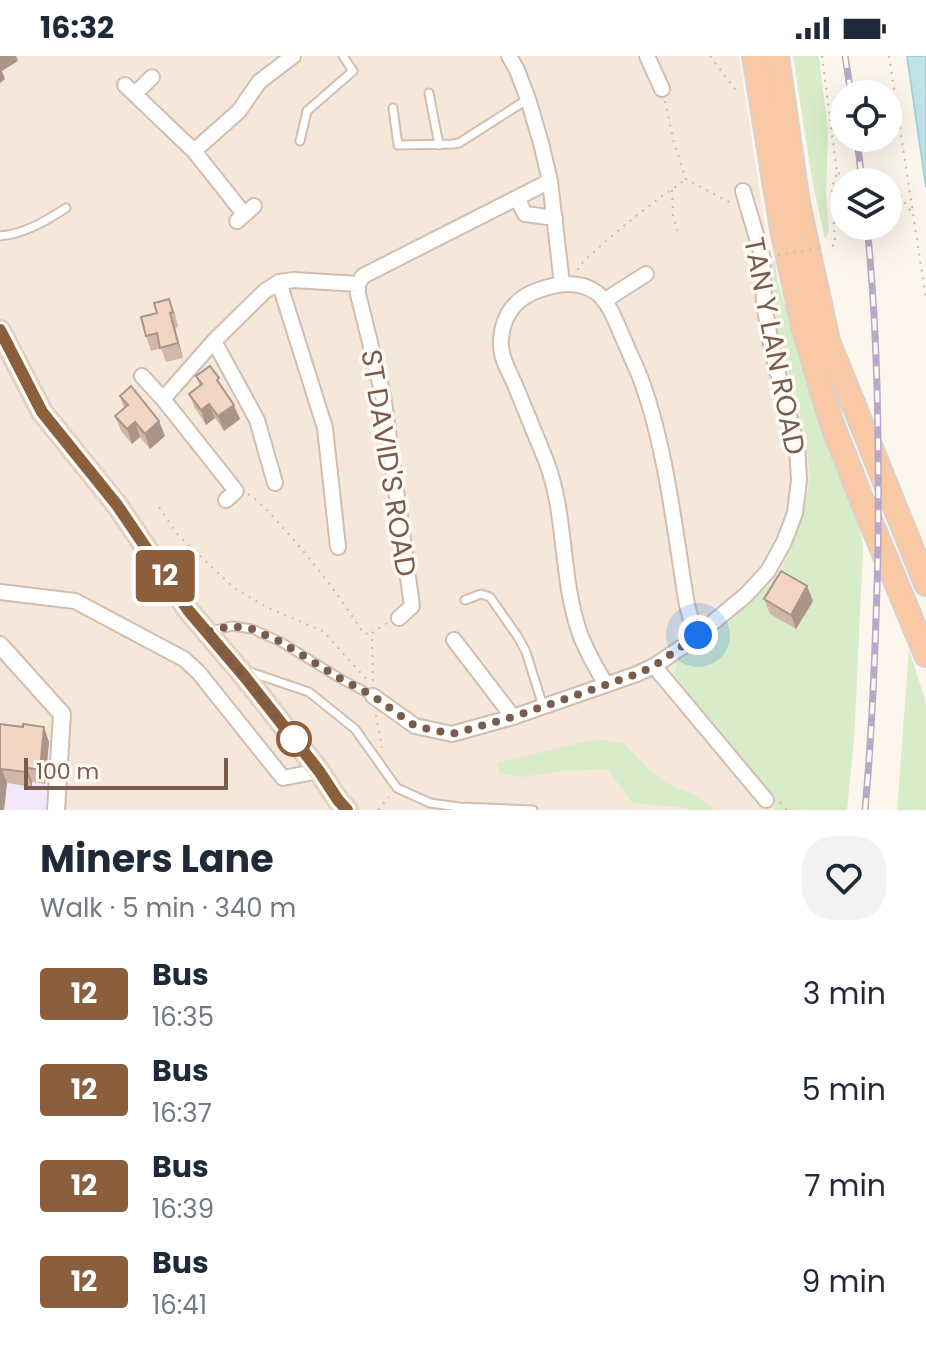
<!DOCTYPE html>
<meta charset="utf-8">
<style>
body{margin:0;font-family:Poppins,sans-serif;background:#f2f2f3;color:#1f2937;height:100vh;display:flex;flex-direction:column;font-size:30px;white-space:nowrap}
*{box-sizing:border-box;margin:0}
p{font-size:26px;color:#747a83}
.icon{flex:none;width:44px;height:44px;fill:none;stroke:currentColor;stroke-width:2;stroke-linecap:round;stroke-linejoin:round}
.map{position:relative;height:754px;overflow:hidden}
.side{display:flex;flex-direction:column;background:#fff;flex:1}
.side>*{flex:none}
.badge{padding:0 16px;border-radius:6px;font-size:28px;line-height:52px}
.fabs{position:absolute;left:830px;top:24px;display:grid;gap:16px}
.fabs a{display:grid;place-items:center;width:72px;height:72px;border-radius:50%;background:#fff;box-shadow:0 8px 32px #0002;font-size:40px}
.scale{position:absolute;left:24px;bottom:20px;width:204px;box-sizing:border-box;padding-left:8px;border:4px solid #7a5c4d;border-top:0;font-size:22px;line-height:28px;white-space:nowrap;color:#7a5c4d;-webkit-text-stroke:6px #fffaf3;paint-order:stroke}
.you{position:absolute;width:40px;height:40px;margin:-20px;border:6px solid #fff;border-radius:50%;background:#1a73e8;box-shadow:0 0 0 12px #1a73e833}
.map>.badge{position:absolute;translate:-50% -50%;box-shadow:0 0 0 4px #fff}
.round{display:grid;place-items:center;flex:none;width:84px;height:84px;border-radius:32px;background:#f2f2f3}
.summary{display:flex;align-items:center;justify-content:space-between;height:136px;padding:0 40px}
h1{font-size:38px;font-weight:700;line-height:60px}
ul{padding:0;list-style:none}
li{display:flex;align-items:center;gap:24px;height:96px;padding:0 40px}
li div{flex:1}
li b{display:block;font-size:30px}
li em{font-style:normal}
li .badge{min-width:88px;font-weight:700;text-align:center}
.status{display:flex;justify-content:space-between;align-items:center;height:56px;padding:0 40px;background:#fff;direction:ltr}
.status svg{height:22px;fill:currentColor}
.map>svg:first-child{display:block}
</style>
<div class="status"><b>16:32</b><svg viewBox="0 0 49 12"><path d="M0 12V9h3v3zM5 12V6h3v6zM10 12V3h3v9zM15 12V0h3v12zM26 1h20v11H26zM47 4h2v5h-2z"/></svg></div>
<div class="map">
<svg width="926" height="754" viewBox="0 0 926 754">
<rect width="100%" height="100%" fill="#fdf6ec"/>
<path fill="#f5e8da" d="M 0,0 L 739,0 L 771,209 L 774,252 L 784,308 L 804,374 L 810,418 L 804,456 L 779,520 L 677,603 L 770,736 L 775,754 L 51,754 L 0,669 Z"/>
<path fill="#f3e8fa" d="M 0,669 L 52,682 L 55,694 L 51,754 L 0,754 Z"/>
<path fill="#d8ecc9" d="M 793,0 L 819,0 L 828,75 L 826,139 L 829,176 L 825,183 L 812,123 Z
M 775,204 L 778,226 L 815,351 L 860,466 L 863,495 L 854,686 L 847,754 L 775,754 L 770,736 L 674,619 L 677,603 L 779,520 L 804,456 L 810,418 L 804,374 L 784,308 L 774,252 L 771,209 Z
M 909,593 L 926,647 L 926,754 L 897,754 Z
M 596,683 L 623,687 L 647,712 L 666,727 L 693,738 L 715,754 L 689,754 L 689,752 L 632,747 L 608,713 L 563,715 L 521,721 L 499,717 L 497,707 Z"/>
<path fill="#bfe3e8" stroke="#a5d3da" stroke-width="2" d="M 907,0 L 926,0 L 926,131 Z"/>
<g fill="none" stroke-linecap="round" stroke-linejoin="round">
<g stroke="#d1beb0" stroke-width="11">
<path id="service" d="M 429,37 L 439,89
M 393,52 L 398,89 L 453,88 L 459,87 L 528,43
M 300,85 L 307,55 L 353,15 L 343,0
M 0,180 C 24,178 46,165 66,152
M 465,544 L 481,538 L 490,541 L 518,581 L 526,596 L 543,650
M 211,575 L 232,570 L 252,573 L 281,586 L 341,623 L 373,640
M 247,615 L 309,636 L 355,673 L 397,732 L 430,747 L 459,751 L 533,754"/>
</g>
<g stroke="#d1beb0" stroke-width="18">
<path id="minor" d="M 509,0 L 517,14 L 528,43 L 541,87 L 550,125 L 562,228
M 647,0 L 662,33
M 125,29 L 194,95 L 244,158
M 135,38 L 152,21
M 194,95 L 239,55 L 259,26 L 293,0
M 517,142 L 525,158 L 555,162
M 237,165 L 254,150
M 279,226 L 325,372 L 338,491
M 604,245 L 646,218
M 214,285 L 257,364 L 275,427
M 142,320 L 163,343 L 236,435 L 226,444
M 163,343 L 214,285 L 265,235 L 279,226 L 294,224 L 358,228
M 0,536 L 75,545 L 184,603 L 199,617 L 283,722 L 319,715
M 399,562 L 412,550 L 383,339 L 358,238 L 358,228 L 363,220 L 550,125
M 454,584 L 513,661
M 654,610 L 766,744
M 606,629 C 596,611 585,594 579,575 C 560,519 567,457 545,402 C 535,378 525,353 515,329 C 510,317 501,303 501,289 C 500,284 502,276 503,271 C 508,252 521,240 539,234 C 559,227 579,224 597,237 C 610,247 617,269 624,284 C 630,299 638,314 643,329 C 667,397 675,478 687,549 L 692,567 L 698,579
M 373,640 L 415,670 L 452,678 L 513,661 L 637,618 L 654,610 L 688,587 L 746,539 L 768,515 L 784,486 L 795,457 L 799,424 L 797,390 L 772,295 L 764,247 L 762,199 L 743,135"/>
</g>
<g stroke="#d1beb0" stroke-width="20">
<path id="tertiary" d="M 0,589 L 62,658 L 56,754"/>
</g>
<g stroke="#dad1cd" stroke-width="24">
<path id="primary" d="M 0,275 L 42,356 L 117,449 L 188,554 L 245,621 L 319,715 L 338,744 L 347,754"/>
</g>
<g stroke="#dad1cd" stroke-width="26">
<path id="trunk" d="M 754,0 L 782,174 L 803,270 L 831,365 L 863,447 L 926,599
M 777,0 L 798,147 L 828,285 L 926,528"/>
</g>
<path stroke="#d9b8a5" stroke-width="2" stroke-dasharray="2 6" stroke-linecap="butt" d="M 710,0 L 737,36
M 822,0 L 837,117 L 832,131 L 835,189 L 826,191
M 889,0 L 926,243
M 665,45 L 674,87 L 686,123 L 733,148
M 838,117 L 845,120
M 878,118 L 890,124 L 913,159
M 672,134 L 673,160 L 679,180
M 578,214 L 578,211 C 612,178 647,150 685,124
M 248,438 C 262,447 273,461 284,473 C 314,506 340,541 364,578 L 371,577
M 159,451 L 178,479 L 234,532 L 268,552 L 323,575 L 367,624
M 373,625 L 372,577 L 387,567
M 376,659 L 382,692
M 780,746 L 787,754
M 378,754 L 389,741"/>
<use href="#service" stroke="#fff" stroke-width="7"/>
<use href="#minor" stroke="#fff" stroke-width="14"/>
<use href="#tertiary" stroke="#fff" stroke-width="16"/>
<use href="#primary" stroke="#fbd9a5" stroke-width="20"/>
<use href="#trunk" stroke="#f9c8a4" stroke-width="22"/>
<g stroke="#b9a8c9" stroke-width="7">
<path id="rail" d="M 845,0 L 851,38
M 857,82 L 862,126
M 865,754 C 873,667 876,579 878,492 C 879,384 878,277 867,170"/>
</g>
<use href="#rail" stroke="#fffaf3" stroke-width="4" stroke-dasharray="12" stroke-linecap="butt"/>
<path stroke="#d9b8a5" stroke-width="2" stroke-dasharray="2 6" stroke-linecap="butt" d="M 770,201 L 825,191"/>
</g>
<path fill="#d1b7a8" d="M 154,247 L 175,257 L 178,271 L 175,272 L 183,302 L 166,306 L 161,292 L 151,295 L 146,280 L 157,257 Z
M 196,320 L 223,332 L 240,363 L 224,375 L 215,362 L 206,369 L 195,352 L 189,338 L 200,330 Z
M 120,340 L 165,380 L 150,393 L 140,381 L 132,388 L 121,375 L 115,360 L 124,352 Z
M 764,543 L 813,545 L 796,573 L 770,558 Z
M 0,668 L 23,671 L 44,671 L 49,686 L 45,728 L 32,726 L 32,731 L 7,727 L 4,754 L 0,754 Z"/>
<path fill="#aa9588" d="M 0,0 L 16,0 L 18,5 L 2,15 L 5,23 L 0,27 Z
M 170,257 L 175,272 L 183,302 L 178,287 Z
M 209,348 L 215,362 L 206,369 L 201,354 Z
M 234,349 L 240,363 L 224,375 L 218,360 Z
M 159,365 L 165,380 L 150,393 L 145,378 Z
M 135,366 L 140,381 L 132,388 L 127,373 Z
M 807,530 L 813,545 L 796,573 L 791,559 Z
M 44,671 L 49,686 L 45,728 L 40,714 Z
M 27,712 L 32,726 L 32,731 L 26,716 Z
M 2,713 L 7,727 L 4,754 L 0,754 L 0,727 Z"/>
<path fill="#f3d5c3" stroke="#aa9588" stroke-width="2" d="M 169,243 L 173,256 L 170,257 L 178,287 L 160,292 L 157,277 L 146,280 L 141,261 L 157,257 L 154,247 Z
M 210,310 L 219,322 L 217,324 L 234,349 L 218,360 L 209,348 L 201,354 L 189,338 L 202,328 L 196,320 Z
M 131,330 L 159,365 L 145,378 L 135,366 L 127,373 L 115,360 L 128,349 L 120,340 Z
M 781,515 L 807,530 L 791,559 L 764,543 Z
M 0,668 L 23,671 L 23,668 L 44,671 L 40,714 L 27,712 L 26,716 L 2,713 L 0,727 Z"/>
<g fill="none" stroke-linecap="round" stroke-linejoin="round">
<g stroke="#fff" stroke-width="18">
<path id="line" d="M 0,274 L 42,356 L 117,449 L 188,554 L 245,621 L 319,715 L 338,744 L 347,754"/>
</g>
<use href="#line" stroke="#8b5e3c" stroke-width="12"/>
<path stroke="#7a5c4d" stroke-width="8" stroke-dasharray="0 14.4" d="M 294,683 L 245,621 L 205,576 L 232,570 L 252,573 L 281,586 L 341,623 L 373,640 L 415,670 L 452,678 L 513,661 L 637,618 L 654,610 L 698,579"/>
</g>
<circle fill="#fff" stroke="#8b5e3c" stroke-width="4" cx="294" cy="683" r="16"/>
<g text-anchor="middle" stroke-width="7" stroke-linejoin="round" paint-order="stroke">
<g font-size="28" fill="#7a5c4d" stroke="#fffaf3">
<text transform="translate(775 290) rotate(79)" y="10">TAN Y LAN ROAD</text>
<text transform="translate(389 407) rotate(81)" y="10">ST DAVID'S ROAD</text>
</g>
</g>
</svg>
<div class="fabs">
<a><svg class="icon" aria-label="locate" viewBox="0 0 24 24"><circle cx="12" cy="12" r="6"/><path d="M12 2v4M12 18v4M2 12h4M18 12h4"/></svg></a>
<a><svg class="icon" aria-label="layers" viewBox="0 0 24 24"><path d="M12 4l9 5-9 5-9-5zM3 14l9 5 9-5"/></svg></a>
</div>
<div class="scale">100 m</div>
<div class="you" style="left:698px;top:579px"></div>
<b class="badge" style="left:165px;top:520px;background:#8b5e3c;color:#fff">12</b>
</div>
<section class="side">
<div class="summary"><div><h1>Miners Lane</h1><p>Walk · 5 min · 340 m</p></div><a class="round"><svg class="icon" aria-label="heart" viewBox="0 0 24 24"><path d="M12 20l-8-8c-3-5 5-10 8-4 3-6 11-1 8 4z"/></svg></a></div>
<ul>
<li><span class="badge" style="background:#8b5e3c;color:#fff">12</span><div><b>Bus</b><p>16:35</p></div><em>3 min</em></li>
<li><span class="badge" style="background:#8b5e3c;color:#fff">12</span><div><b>Bus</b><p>16:37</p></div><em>5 min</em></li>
<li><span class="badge" style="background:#8b5e3c;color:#fff">12</span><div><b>Bus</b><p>16:39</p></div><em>7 min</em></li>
<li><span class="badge" style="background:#8b5e3c;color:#fff">12</span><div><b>Bus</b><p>16:41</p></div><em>9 min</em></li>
</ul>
</section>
